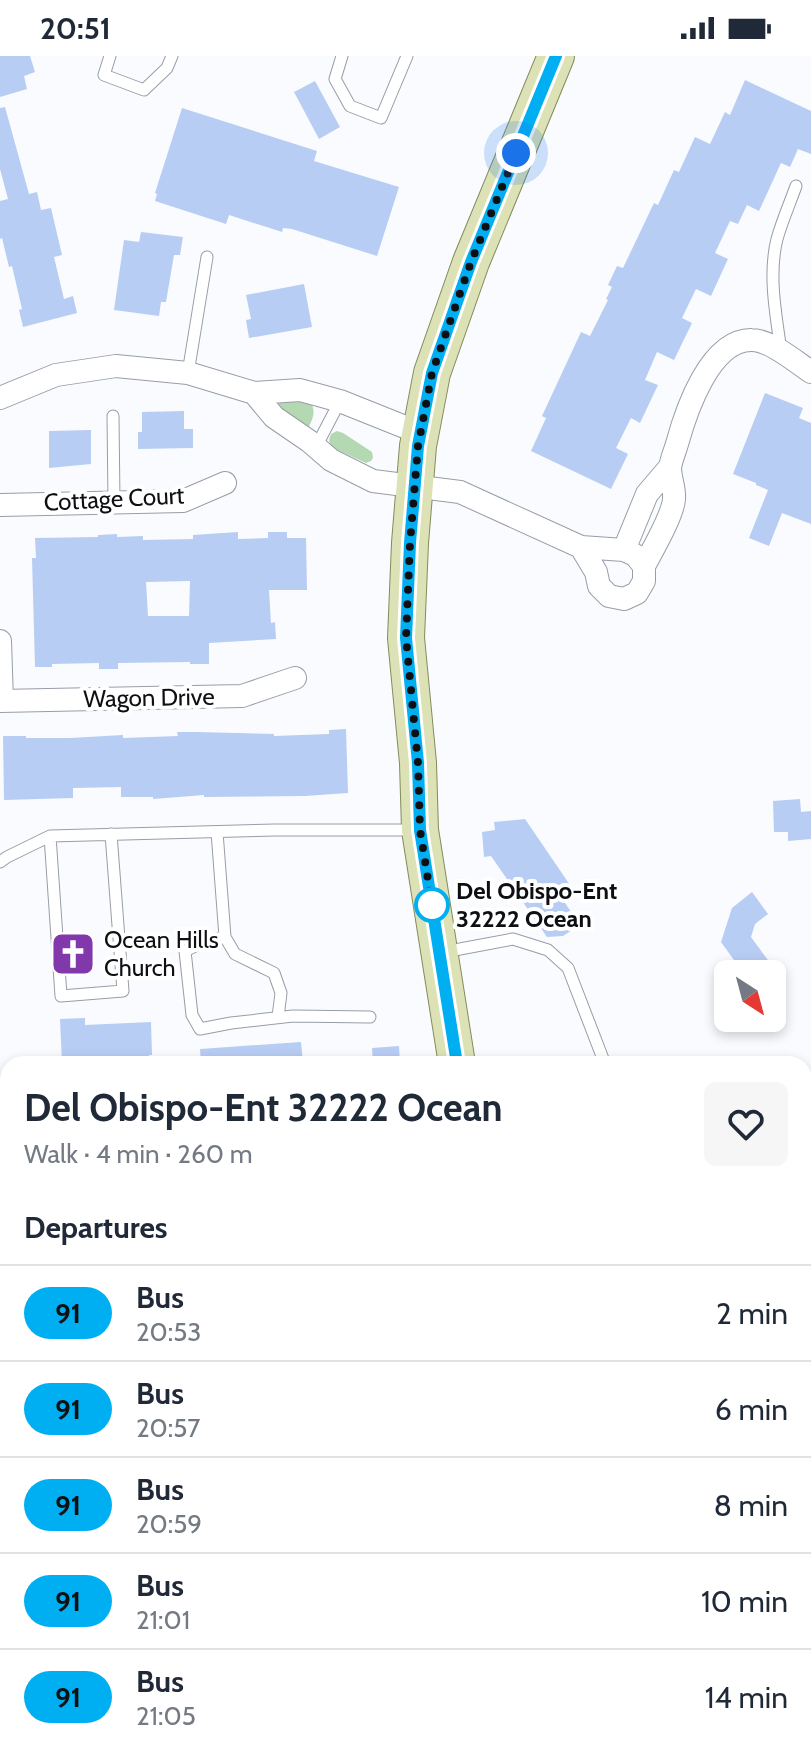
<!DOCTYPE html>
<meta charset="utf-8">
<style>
body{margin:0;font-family:Cabin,sans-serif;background:#f6f6f7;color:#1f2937;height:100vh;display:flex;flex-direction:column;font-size:30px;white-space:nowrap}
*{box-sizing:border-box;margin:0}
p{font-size:26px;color:#747a83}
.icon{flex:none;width:44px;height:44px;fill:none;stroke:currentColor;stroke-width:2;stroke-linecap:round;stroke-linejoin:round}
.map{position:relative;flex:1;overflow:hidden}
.side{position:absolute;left:0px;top:1000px;width:812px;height:704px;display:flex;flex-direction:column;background:#fff;border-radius:24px 24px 0 0;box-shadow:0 4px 12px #0003}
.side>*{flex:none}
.badge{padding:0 16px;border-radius:26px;font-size:28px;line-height:52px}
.needle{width:52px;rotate:144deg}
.tools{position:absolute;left:714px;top:904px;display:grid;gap:16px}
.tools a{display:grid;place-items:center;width:72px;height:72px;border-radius:12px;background:#fff;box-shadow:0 4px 12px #0003;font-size:40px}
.you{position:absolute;width:40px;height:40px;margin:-20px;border:6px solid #fff;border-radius:50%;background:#1a73e8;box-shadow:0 0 0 12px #1a73e833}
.map>.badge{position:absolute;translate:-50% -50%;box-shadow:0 0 0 4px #fff}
h2{padding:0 24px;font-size:30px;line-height:72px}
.round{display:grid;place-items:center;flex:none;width:84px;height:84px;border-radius:12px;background:#f6f6f7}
.summary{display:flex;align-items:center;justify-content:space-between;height:136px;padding:0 24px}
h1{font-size:38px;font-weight:700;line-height:60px}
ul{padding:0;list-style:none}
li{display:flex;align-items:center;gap:24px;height:96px;padding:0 24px;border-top:2px solid #e0e1e3}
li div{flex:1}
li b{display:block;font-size:30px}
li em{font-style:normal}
li .badge{min-width:88px;font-weight:700;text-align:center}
.status{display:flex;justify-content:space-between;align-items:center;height:56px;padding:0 40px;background:#fff;direction:ltr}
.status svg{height:22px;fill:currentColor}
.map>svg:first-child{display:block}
</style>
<div class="status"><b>20:51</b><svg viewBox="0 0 49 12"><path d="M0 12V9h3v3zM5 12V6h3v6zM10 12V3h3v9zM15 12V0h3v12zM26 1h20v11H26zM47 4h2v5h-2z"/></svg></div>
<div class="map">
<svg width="811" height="1704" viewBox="0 0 811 1704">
<rect width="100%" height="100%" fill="#f9fbff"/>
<path fill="#b4d8b1" d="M 283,342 L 311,347 C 316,356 313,363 308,372 L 277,351 Z
M 337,375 L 343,377 L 372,396 L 373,402 L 371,405 L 366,407 L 331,391 L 329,384 L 331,378 Z"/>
<path fill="#b8cdf4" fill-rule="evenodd" d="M 0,0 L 30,0 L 35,16 L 24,20 L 27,33 L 0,41 Z
M 745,24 L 811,55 L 811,98 L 798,93 L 790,111 L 781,107 L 759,155 L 747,149 L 738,168 L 730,165 L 715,197 L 728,203 L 711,240 L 696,233 L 682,262 L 692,267 L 674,304 L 657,296 L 645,324 L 658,329 L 640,367 L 631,362 L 616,392 L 628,398 L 611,433 L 531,395 L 546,362 L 542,360 L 581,276 L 590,280 L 608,244 L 606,243 L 612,231 L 608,229 L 617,210 L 623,212 L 654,147 L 658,149 L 674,114 L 679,116 L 695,81 L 710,88 L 725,56 L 730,59 Z
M 315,25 L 340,71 L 319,83 L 294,36 Z
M 5,51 L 29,138 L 37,136 L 41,154 L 51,152 L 62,199 L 54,201 L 64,243 L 73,240 L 77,257 L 23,271 L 19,254 L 22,253 L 12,210 L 9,211 L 2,182 L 0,183 L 0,145 L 8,143 L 0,113 L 0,52 Z
M 182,52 L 317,95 L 314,105 L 399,131 L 377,200 L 292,173 L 283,172 L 282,176 L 229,159 L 226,168 L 155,145 L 157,138 L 155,137 Z
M 141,176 L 183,181 L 180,199 L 174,199 L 166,246 L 161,246 L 159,260 L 114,254 L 124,184 L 139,186 Z
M 304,228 L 312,271 L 249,282 L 246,264 L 251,263 L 246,239 Z
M 765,337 L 803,352 L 799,362 L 811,367 L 811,468 L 782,457 L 769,490 L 749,482 L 768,434 L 756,429 L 756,427 L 733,418 Z
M 184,355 L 184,373 L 193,373 L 193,392 L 138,393 L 138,376 L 142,376 L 142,356 Z
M 91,374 L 91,408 L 49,412 L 49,375 Z
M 238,476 L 238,483 L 268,482 L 268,476 L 287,476 L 287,482 L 306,482 L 307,534 L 269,534 L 271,567 L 275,566 L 276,583 L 209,587 L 209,608 L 190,608 L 190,606 L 118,607 L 118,613 L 99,613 L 99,607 L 52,608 L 52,611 L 35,611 L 32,502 L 36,502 L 35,482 L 98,481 L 98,479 L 117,478 L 117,481 L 143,480 L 143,484 L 193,483 L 193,479 ZM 190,525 L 189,560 L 148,560 L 146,526 Z
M 346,673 L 348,737 L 305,740 L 204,741 L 204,739 L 153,743 L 153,741 L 121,741 L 121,731 L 73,732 L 73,742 L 4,744 L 3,680 L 26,680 L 26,682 L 70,682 L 123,679 L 123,682 L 178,680 L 177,676 L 195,676 L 274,678 L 274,680 L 329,678 L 329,674 Z
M 800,743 L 801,756 L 811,755 L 811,783 L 788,785 L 788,776 L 774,776 L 773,745 Z
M 525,763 L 570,829 L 566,832 L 569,836 L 561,841 L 580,869 L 563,880 L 547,881 L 491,800 L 484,801 L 482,776 L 495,774 L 494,766 Z
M 752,836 L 768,858 L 755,868 L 751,881 L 773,911 L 763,918 L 744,918 L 721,886 L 732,852 Z
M 85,962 L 85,969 L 151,966 L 152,999 L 149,999 L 149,1008 L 62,1008 L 60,963 Z
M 301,986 L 303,1008 L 201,1008 L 200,993 Z
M 399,990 L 400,1008 L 373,1008 L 372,992 Z"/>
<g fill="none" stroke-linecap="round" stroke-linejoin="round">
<g stroke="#989da6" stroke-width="13">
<path id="service" d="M 110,0 L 104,19 L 144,34 L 167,12 L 172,0
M 342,0 L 335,23 L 350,50 L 381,62 L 407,0
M 781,295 C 776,259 768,219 777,183 C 782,165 790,147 796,130
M 188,317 L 207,201
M 113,360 L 114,446
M 316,391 L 340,345
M 217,776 L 225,881 L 205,885 L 185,895 L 192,959 L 200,973 L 231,967 L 293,960 L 370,961
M 50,780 L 61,940 L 123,935 L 111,778
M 0,806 L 7,801 L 50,780 L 275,774 L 417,774
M 225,881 L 235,898 L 274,917 L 281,937 L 278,961
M 444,896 L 513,883 L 548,894 L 568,912 L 605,1008
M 804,1285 L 806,1286"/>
</g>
<g stroke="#989da6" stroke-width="24">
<path id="minor" d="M 254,337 L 274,361 L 309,385 L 331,404 L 373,425 L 460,436 L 581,491 L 624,494 L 635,499 L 644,510 L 644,525 L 637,537 L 624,543 L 609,540 L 599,530 L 596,516 L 581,491
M 0,342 L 56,319 L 116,310 L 188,317 L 254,337 L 300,334 L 340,345 L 420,377
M 0,449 L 183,445 L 225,427
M 624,494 L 647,438 L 670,411
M 644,510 C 652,495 673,459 674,443 C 675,432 670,422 670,412 C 671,404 675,395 677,388 C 686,355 710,283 752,284 C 770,284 796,306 811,316
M 0,585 L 2,645
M 0,645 L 242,640 L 295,622
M 804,1462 L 811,1462
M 0,1533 L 8,1533
M 361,1696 L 361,1704"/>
</g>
<g stroke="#989da6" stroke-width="30">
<path id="tertiary" d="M 804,1603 L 811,1604"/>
</g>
<g stroke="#848b5b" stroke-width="38">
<path id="primary" d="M 457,1008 L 420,774 L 418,707 L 406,582 L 410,487 L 418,390 L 432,317 L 471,206 L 556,0
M 527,1696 L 527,1704"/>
</g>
<use href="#service" stroke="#fff" stroke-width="11"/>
<use href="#minor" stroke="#fff" stroke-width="22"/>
<use href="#tertiary" stroke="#fff" stroke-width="28"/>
<use href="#primary" stroke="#dce2b5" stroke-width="36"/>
</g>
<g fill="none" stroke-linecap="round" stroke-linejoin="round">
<g stroke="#fff" stroke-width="18">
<path id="line" d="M 457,1008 L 420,774 L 418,707 L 406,582 L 410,487 L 418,390 L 432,317 L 471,206 L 556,0"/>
</g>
<use href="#line" stroke="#00aff2" stroke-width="12"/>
<path stroke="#0d0f12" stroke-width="8" stroke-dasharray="0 14.4" d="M 432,849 L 420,774 L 418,707 L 406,582 L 410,487 L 418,390 L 432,317 L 471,206 L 516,97"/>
</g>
<defs>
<g id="church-square" transform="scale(2.3)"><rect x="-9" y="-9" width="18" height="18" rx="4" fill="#8038ab" stroke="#fff"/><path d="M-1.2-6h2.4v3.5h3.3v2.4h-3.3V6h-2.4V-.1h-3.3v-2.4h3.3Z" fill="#fff"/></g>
</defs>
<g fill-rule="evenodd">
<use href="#church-square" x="73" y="898"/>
</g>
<circle fill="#fff" stroke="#00aff2" stroke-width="4" cx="432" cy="849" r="16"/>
<g text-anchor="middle" stroke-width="8" stroke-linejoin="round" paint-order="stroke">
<g font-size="24" fill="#0d0f12" stroke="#fff">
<text transform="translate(114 443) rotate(-3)" y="8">Cottage Court</text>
<text transform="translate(149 642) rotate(-1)" y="8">Wagon Drive</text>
</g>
<g font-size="24" font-weight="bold" fill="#0d0f12" stroke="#fff" text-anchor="start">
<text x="456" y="843">Del Obispo-Ent<tspan x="456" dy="28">32222 Ocean</tspan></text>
</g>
<g font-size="24" fill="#0d0f12" stroke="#fff" text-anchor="start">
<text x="104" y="892">Ocean Hills<tspan x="104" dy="28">Church</tspan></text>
</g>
</g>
</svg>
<div class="tools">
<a><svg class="needle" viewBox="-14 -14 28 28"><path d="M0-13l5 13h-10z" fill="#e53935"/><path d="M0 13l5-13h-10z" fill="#747a83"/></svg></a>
</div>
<div class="you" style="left:516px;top:97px"></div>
<section class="side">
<div class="summary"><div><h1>Del Obispo-Ent 32222 Ocean</h1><p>Walk · 4 min · 260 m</p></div><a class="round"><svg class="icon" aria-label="heart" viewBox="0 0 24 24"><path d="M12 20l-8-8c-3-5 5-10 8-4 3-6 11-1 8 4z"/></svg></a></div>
<h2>Departures</h2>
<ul>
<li><span class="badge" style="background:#00aff2;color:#111">91</span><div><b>Bus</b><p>20:53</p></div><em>2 min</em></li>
<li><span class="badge" style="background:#00aff2;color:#111">91</span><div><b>Bus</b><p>20:57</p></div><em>6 min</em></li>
<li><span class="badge" style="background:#00aff2;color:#111">91</span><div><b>Bus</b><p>20:59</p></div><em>8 min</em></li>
<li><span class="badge" style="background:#00aff2;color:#111">91</span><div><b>Bus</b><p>21:01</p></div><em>10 min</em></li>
<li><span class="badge" style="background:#00aff2;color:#111">91</span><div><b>Bus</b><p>21:05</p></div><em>14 min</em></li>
</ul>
</section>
</div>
